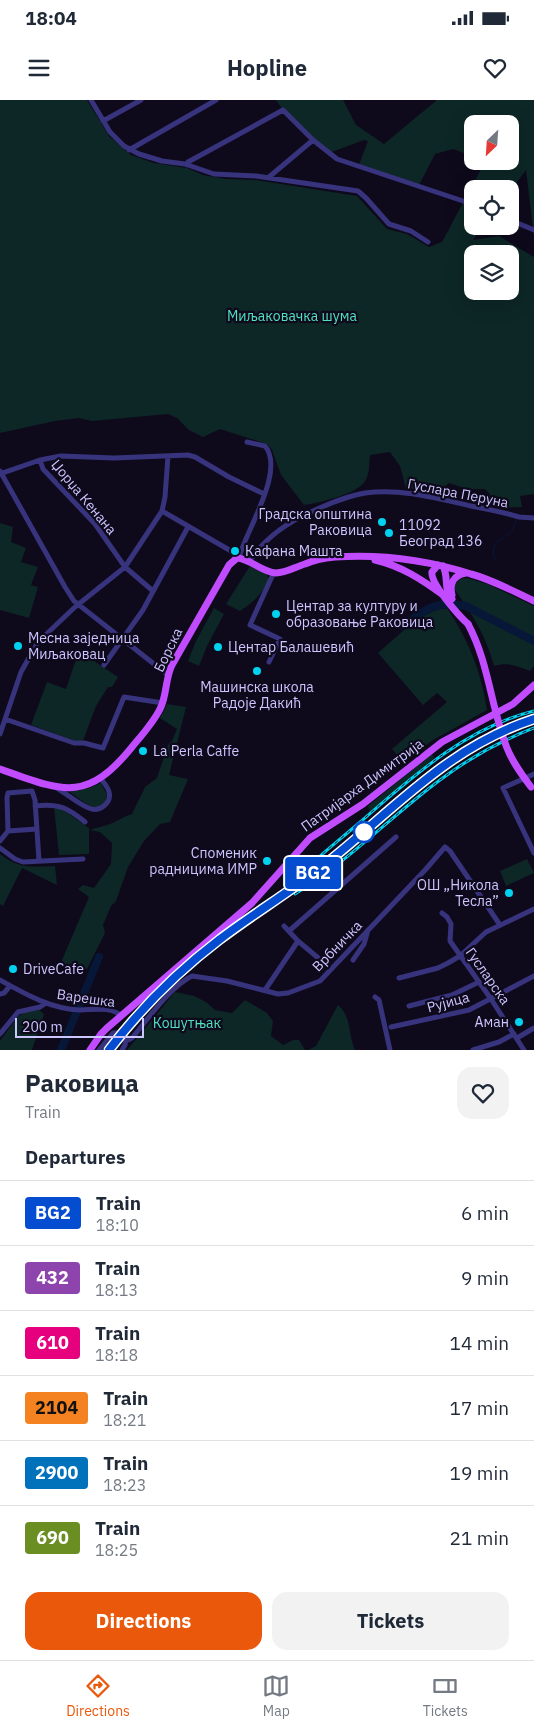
<!DOCTYPE html>
<meta charset="utf-8">
<style>
body{margin:0;font-family:"IBM Plex Sans",sans-serif;background:#f2f2f3;color:#1f2937;height:100vh;display:flex;flex-direction:column;font-size:19px;white-space:nowrap}
*{box-sizing:border-box;margin:0}
p{font-size:16px;color:#747a83}
.icon{flex:none;width:28px;height:28px;fill:none;stroke:currentColor;stroke-width:2;stroke-linecap:round;stroke-linejoin:round}
.map{position:relative;height:950px;overflow:hidden}
.side{display:flex;flex-direction:column;background:#fff;flex:1}
.side>*{flex:none}
.badge{padding:0 10px;border-radius:4px;font-size:18px;line-height:32px}
.needle{width:32px;rotate:205deg}
.controls{position:absolute;left:464px;top:15px;display:grid;gap:10px}
.controls a{display:grid;place-items:center;width:55px;height:55px;border-radius:10px;background:#fff;box-shadow:0 5px 20px #0002;font-size:25px}
.scale{position:absolute;left:15px;bottom:12px;width:129px;box-sizing:border-box;padding-left:5px;border:2px solid #cdc5ff;border-top:0;font-size:14px;line-height:18px;white-space:nowrap;color:#cdc5ff;-webkit-text-stroke:4px #0e0a1c;paint-order:stroke}
.map>.badge{position:absolute;translate:-50% -50%;box-shadow:0 0 0 2px #fff}
h2{padding:0 25px;font-size:19px;line-height:45px}
.round{display:grid;place-items:center;flex:none;width:52px;height:52px;border-radius:15px;background:#f2f2f3}
.headline{display:flex;align-items:center;justify-content:space-between;height:85px;padding:0 25px}
h1{font-size:24px;font-weight:700;line-height:38px}
.cta{display:flex;gap:10px;margin-top:auto;padding:10px 25px}
.cta a{flex:1;height:58px;border-radius:15px;background:#ea580c;color:#fff;font-size:20px;font-weight:700;line-height:58px;text-align:center}
.cta a+a{background:#f2f2f3;color:#1f2937}
ul{padding:0;list-style:none}
li{display:flex;align-items:center;gap:15px;height:65px;padding:0 25px;border-top:1px solid #e0e1e3}
li div{flex:1}
li b{display:block;font-size:19px}
li em{font-style:normal}
li .badge{min-width:55px;font-weight:700;text-align:center}
.status{display:flex;justify-content:space-between;align-items:center;height:35px;padding:0 25px;background:#fff;direction:ltr}
.status svg{height:14px;fill:currentColor}
header{display:flex;justify-content:space-between;align-items:center;height:65px;padding:0 25px;background:#fff;font-size:22px;font-weight:700}
.tabs{display:flex;justify-content:space-around;align-items:center;height:70px;border-top:1px solid #e0e1e3;background:#fff;font-size:14px;color:#747a83}
.tabs a{display:grid;justify-items:center;gap:2px}
.tabs .current{color:#ea580c}
.map>svg:first-child{display:block}
</style>
<div class="status"><b>18:04</b><svg viewBox="0 0 49 12"><path d="M0 12V9h3v3zM5 12V6h3v6zM10 12V3h3v9zM15 12V0h3v12zM26 1h20v11H26zM47 4h2v5h-2z"/></svg></div>
<header><svg class="icon" aria-label="menu" viewBox="0 0 24 24"><path d="M4 6h16M4 12h16M4 18h16"/></svg>Hopline<svg class="icon" aria-label="heart" viewBox="0 0 24 24"><path d="M12 20l-8-8c-3-5 5-10 8-4 3-6 11-1 8 4z"/></svg></header>
<div class="map">
<svg width="534" height="950" viewBox="0 0 534 950">
<rect width="100%" height="100%" fill="#0e0a1c"/>
<path fill="#0d2626" fill-rule="evenodd" d="M 0,0 L 87,0 L 109,36 L 131,55 L 154,63 L 187,68 L 203,75 L 226,79 L 256,80 L 357,96 L 387,129 L 407,134 L 429,147 L 442,142 L 480,71 L 478,61 L 510,61 L 510,24 L 472,24 L 472,56 L 453,49 L 435,54 L 419,85 L 359,65 L 368,41 L 364,40 L 329,53 L 283,10 L 276,0 L 343,0 L 356,25 L 384,44 L 437,0 L 534,0 L 534,137 L 526,70 L 510,91 L 510,89 L 472,89 L 472,126 L 483,126 L 473,140 L 499,136 L 534,157 L 534,394 L 520,396 L 522,407 L 496,408 L 489,393 L 485,389 L 467,389 L 449,383 L 441,390 L 428,388 L 406,389 L 400,366 L 390,352 L 370,355 C 369,364 370,373 365,381 C 358,394 318,403 304,405 L 281,375 L 272,350 L 267,344 L 220,329 L 203,337 L 189,330 L 177,318 L 168,314 L 92,321 L 79,318 L 55,321 L 0,333 ZM 472,154 L 510,154 L 510,191 L 472,191 Z
M 0,423 L 13,427 L 11,442 L 26,448 L 21,462 L 38,467 L 31,485 L 38,487 L 29,518 L 0,510 Z
M 250,466 L 267,474 L 269,481 C 262,494 252,503 240,511 L 226,504 Z
M 467,478 L 487,484 L 534,506 L 534,540 L 465,504 L 455,490 L 455,484 L 460,479 Z
M 214,508 L 224,514 L 207,546 L 199,566 L 188,561 L 196,541 Z
M 447,508 C 469,541 481,571 487,610 L 433,640 L 403,662 L 392,649 L 447,602 L 437,593 L 423,605 L 378,553 C 397,537 422,510 447,508 Z
M 467,508 L 534,542 L 534,566 L 530,571 C 517,566 508,562 494,566 C 488,544 480,527 467,508 Z
M 79,551 L 118,577 L 112,587 L 108,587 L 96,606 L 84,638 L 82,641 L 78,642 L 31,625 L 47,582 L 66,589 Z
M 167,604 L 186,607 L 169,675 L 188,679 L 170,722 L 160,724 L 144,741 L 128,767 L 116,801 L 111,806 L 103,825 L 105,833 L 87,869 L 59,867 L 89,797 L 78,789 L 83,785 L 94,788 L 111,764 L 112,743 L 100,732 L 90,730 C 97,727 103,727 110,724 C 118,721 124,716 132,714 L 145,687 L 157,678 L 168,645 L 172,641 L 177,629 L 160,618 Z
M 432,654 L 434,658 L 370,711 L 368,706 Z
M 101,683 L 107,695 C 103,722 79,697 68,691 L 89,688 Z
M 54,707 C 70,712 76,720 89,728 L 89,754 L 59,755 Z
M 0,754 C 19,769 32,767 55,766 L 57,785 L 22,768 L 3,806 L 0,804 Z
M 527,759 L 534,773 L 506,786 L 500,771 Z
M 175,892 L 194,896 L 206,902 L 215,910 L 232,913 L 245,900 L 267,913 L 273,921 L 271,936 L 283,945 L 293,940 L 299,940 L 305,950 L 127,950 Z
M 338,905 C 352,917 348,935 355,950 L 308,950 L 316,946 Z
M 39,910 L 44,914 L 32,950 L 0,950 L 0,941 L 18,916 L 29,911 Z"/>
<g fill="none" stroke-linecap="round" stroke-linejoin="round">
<path stroke="#061738" stroke-width="1" d="M 496,459 L 493,454 L 495,444 L 513,430 L 516,421"/>
<path stroke="#061738" stroke-width="8" d="M 403,526 C 426,509 435,500 466,506 L 534,541
M 61,950 L 99,857"/>
<path stroke="#38337d" stroke-width="5" d="M 91,0 L 110,32 L 124,46 L 139,54 L 162,61 L 185,64 L 214,74 L 256,76 L 358,91 L 366,98 L 389,124 L 411,131 L 428,142
M 103,21 L 141,0
M 129,50 L 216,0
M 187,65 L 188,62 L 283,10 L 313,40 L 337,59 L 472,104
M 269,77 L 313,40
M 510,120 L 534,130
M 40,360 L 43,369 L 95,424 L 125,467 L 153,491
M 0,371 L 65,487 L 74,501 L 168,575
M 0,374 L 40,360 L 61,356 L 114,358 L 188,355 L 195,357 L 229,377 L 264,394
M 162,411 L 231,451 L 237,458
M 239,458 C 245,432 286,371 265,346 L 247,342
M 249,462 C 264,439 286,423 311,412 C 328,404 346,396 365,393 C 400,388 436,398 471,406 C 487,409 503,412 519,417 L 534,418
M 269,562 L 280,539 L 250,525 L 274,472
M 104,565 L 143,510 L 188,427
M 5,619 L 74,643 L 84,643 L 103,648 L 124,597 L 163,603
M 0,634 L 21,572 L 38,542 L 75,507 L 125,467 L 162,411 L 165,397 L 168,356
M 534,674 L 503,688 L 534,753
M 55,687 C 66,693 78,704 89,708 C 99,713 112,703 109,692 C 108,687 104,683 101,679
M 35,706 C 59,703 68,708 85,722
M 8,731 L 37,729
M 0,741 L 8,731 L 7,698 L 8,693 L 32,691 L 35,700 L 39,761
M 0,748 L 15,759 L 23,762 L 83,759
M 442,813 L 447,817 L 451,824 L 450,841 L 491,899 L 524,950
M 284,826 L 298,841 L 323,862
M 289,831 L 396,737
M 353,860 L 364,844 L 368,830
M 399,878 L 438,868 L 448,863 L 460,856 L 486,832 L 534,809
M 0,880 C 25,894 51,909 80,910 C 94,910 110,906 122,916
M 265,890 L 298,841
M 0,894 L 4,893 L 10,886
M 375,897 L 379,900 L 390,950
M 409,906 L 452,895 L 479,882
M 391,927 L 469,910 L 534,876
M 0,934 L 18,912 L 40,907 L 46,903
M 124,938 L 128,940 L 132,938 C 147,920 171,886 192,876 L 227,881 L 278,894 L 288,893 L 320,881 L 426,769 L 445,747 L 450,751 L 500,825
M 517,938 L 534,928
M 99,950 L 113,933 L 116,933
M 122,950 L 125,945 L 126,939
M 473,950 L 499,942 L 514,934"/>
<path stroke="#c14cff" stroke-width="7" d="M 375,460 C 401,466 421,479 443,495
M 438,465 L 432,472 C 430,483 459,516 468,524
M 443,466 C 449,477 443,489 452,499
M 452,495 C 449,483 454,475 466,473
M 0,669 C 62,691 86,704 132,647 C 142,635 153,623 160,609 C 167,596 165,579 172,565 L 229,465 L 237,458 C 251,459 261,472 276,473 C 286,473 295,467 305,464 C 314,460 325,458 335,457 C 380,454 427,460 471,474 C 493,480 513,491 534,501
M 90,950 L 101,934 L 107,928 L 252,803 L 310,738 L 363,704 L 442,642 L 513,604 L 534,585"/>
<g stroke="#00d2f0" stroke-width="3">
<path id="rail" d="M 293,781 C 314,760 337,742 359,723 C 411,678 465,628 534,611
M 295,794 C 348,762 390,717 440,680 C 468,659 500,641 534,628
M 109,950 L 145,905 L 197,857 L 325,764 L 438,668 L 482,641 L 534,619"/>
</g>
<use href="#rail" stroke="#0e0a1c" stroke-width="1" stroke-dasharray="4" stroke-linecap="butt"/>
<path stroke="#38337d" stroke-width="5" d="M 116,933 L 124,938"/>
<path stroke="#c14cff" stroke-width="7" d="M 468,524 C 489,563 491,608 507,648 C 513,663 522,675 531,687"/>
</g>
<g fill="none" stroke-linecap="round" stroke-linejoin="round">
<g stroke="#fff" stroke-width="11">
<path id="line" d="M 109,950 C 141,908 177,872 219,840 C 253,814 290,792 324,765 C 394,710 446,648 534,619"/>
</g>
<use href="#line" stroke="#044cd0" stroke-width="8"/>
</g>
<g fill="#00d2f0" stroke="#0e0a1c" stroke-width="2">
<circle cx="382" cy="422" r="5"/>
<circle cx="389" cy="433" r="5"/>
<circle cx="235" cy="451" r="5"/>
<circle cx="276" cy="514" r="5"/>
<circle cx="18" cy="546" r="5"/>
<circle cx="218" cy="547" r="5"/>
<circle cx="257" cy="571" r="5"/>
<circle cx="143" cy="651" r="5"/>
<circle cx="267" cy="761" r="5"/>
<circle cx="509" cy="793" r="5"/>
<circle cx="13" cy="869" r="5"/>
<circle cx="519" cy="922" r="5"/>
</g>
<circle fill="#fff" stroke="#044cd0" stroke-width="2.5" cx="364" cy="732" r="10"/>
<g text-anchor="middle" stroke-width="4.5" stroke-linejoin="round" paint-order="stroke">
<g font-size="14" fill="#4ee2c1" stroke="#0e0a1c">
<text x="292" y="221">Миљаковачка шума</text>
<text x="187" y="928">Кошутњак</text>
</g>
<g font-size="14" fill="#cdc5ff" stroke="#0e0a1c">
<text transform="translate(458 393) rotate(11)" y="5">Гуслара Перуна</text>
<text transform="translate(84 397) rotate(50)" y="5">Џорџа Кенана</text>
<text transform="translate(168 550) rotate(-64)" y="5">Борска</text>
<text transform="translate(362 685) rotate(-36)" y="5">Патријарха Димитрија</text>
<text transform="translate(337 846) rotate(-46)" y="5">Врбничка</text>
<text transform="translate(488 876) rotate(55)" y="5">Гусларска</text>
<text transform="translate(86 898) rotate(8)" y="5">Варешка</text>
<text transform="translate(448 902) rotate(-15)" y="5">Рујица</text>
</g>
<g font-size="14" fill="#cdc5ff" stroke="#0e0a1c" text-anchor="start">
<text x="372" y="419" text-anchor="end">Градска општина<tspan x="372" dy="16">Раковица</tspan></text>
<text x="399" y="430">11092<tspan x="399" dy="16">Београд 136</tspan></text>
<text x="245" y="456">Кафана Машта</text>
<text x="286" y="511">Центар за културу и<tspan x="286" dy="16">образовање Раковица</tspan></text>
<text x="28" y="543">Месна заједница<tspan x="28" dy="16">Миљаковац</tspan></text>
<text x="228" y="552">Центар Балашевић</text>
<text x="257" y="592" text-anchor="middle">Машинска школа<tspan x="257" dy="16">Радоје Дакић</tspan></text>
<text x="153" y="656">La Perla Caffe</text>
<text x="257" y="758" text-anchor="end">Споменик<tspan x="257" dy="16">радницима ИМР</tspan></text>
<text x="499" y="790" text-anchor="end">ОШ „Никола<tspan x="499" dy="16">Тесла”</tspan></text>
<text x="23" y="874">DriveCafe</text>
<text x="509" y="927" text-anchor="end">Аман</text>
</g>
</g>
</svg>
<div class="controls">
<a><svg class="needle" viewBox="-14 -14 28 28"><path d="M0-13l5 13h-10z" fill="#e53935"/><path d="M0 13l5-13h-10z" fill="#747a83"/></svg></a>
<a><svg class="icon" aria-label="locate" viewBox="0 0 24 24"><circle cx="12" cy="12" r="6"/><path d="M12 2v4M12 18v4M2 12h4M18 12h4"/></svg></a>
<a><svg class="icon" aria-label="layers" viewBox="0 0 24 24"><path d="M12 4l9 5-9 5-9-5zM3 14l9 5 9-5"/></svg></a>
</div>
<div class="scale">200 m</div>
<b class="badge" style="left:313px;top:773px;background:#044cd0;color:#fff">BG2</b>
</div>
<section class="side">
<div class="headline"><div><h1>Раковица</h1><p>Train</p></div><a class="round"><svg class="icon" aria-label="heart" viewBox="0 0 24 24"><path d="M12 20l-8-8c-3-5 5-10 8-4 3-6 11-1 8 4z"/></svg></a></div>
<h2>Departures</h2>
<ul>
<li><span class="badge" style="background:#044cd0;color:#fff">BG2</span><div><b>Train</b><p>18:10</p></div><em>6 min</em></li>
<li><span class="badge" style="background:#8e44ad;color:#fff">432</span><div><b>Train</b><p>18:13</p></div><em>9 min</em></li>
<li><span class="badge" style="background:#e6007e;color:#fff">610</span><div><b>Train</b><p>18:18</p></div><em>14 min</em></li>
<li><span class="badge" style="background:#f58220;color:#111">2104</span><div><b>Train</b><p>18:21</p></div><em>17 min</em></li>
<li><span class="badge" style="background:#0072bc;color:#fff">2900</span><div><b>Train</b><p>18:23</p></div><em>19 min</em></li>
<li><span class="badge" style="background:#6b8e23;color:#fff">690</span><div><b>Train</b><p>18:25</p></div><em>21 min</em></li>
</ul>
<div class="cta"><a>Directions</a><a>Tickets</a></div>
</section>
<nav class="tabs">
<a class="current"><svg class="icon" aria-label="directions" viewBox="0 0 24 24"><path d="M12 3l9 9-9 9-9-9zM9 14v-3h6M13 9l2 2-2 2"/></svg>Directions</a>
<a><svg class="icon" aria-label="map" viewBox="0 0 24 24"><path d="M3 6l6-2 6 2 6-2v14l-6 2-6-2-6 2zM9 4v14M15 6v14"/></svg>Map</a>
<a><svg class="icon" aria-label="tickets" viewBox="0 0 24 24"><path d="M3 7h18v10H3zM15 7v10"/></svg>Tickets</a>
</nav>
